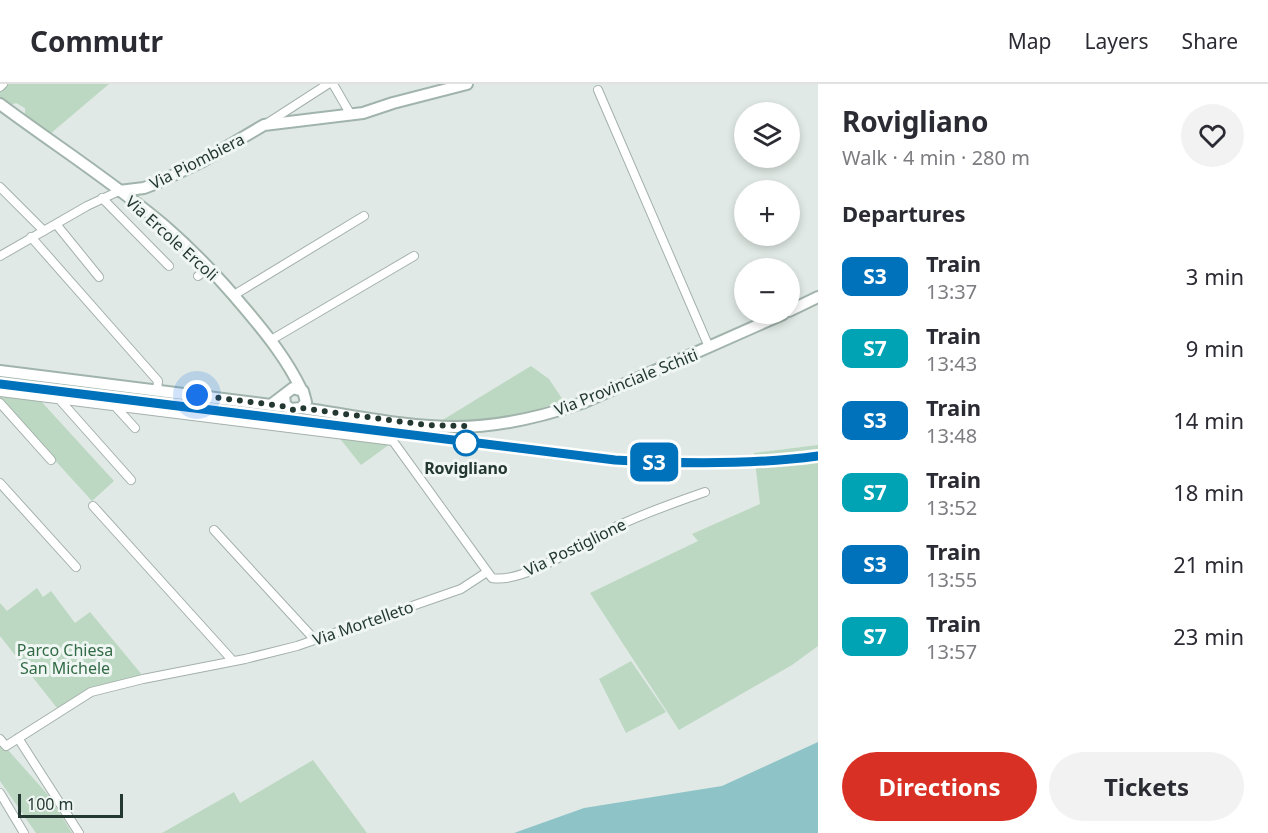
<!DOCTYPE html>
<meta charset="utf-8">
<style>
body{margin:0;font-family:"Noto Sans",sans-serif;background:#f2f2f3;color:#2b2b33;height:100vh;display:flex;flex-direction:column;font-size:22px;white-space:nowrap}
*{box-sizing:border-box;margin:0}
p{font-size:20px;color:#7c7c81}
.icon{flex:none;width:33px;height:33px;fill:none;stroke:currentColor;stroke-width:2;stroke-linecap:round;stroke-linejoin:round}
.map{position:relative;flex:1;overflow:hidden}
.drawer{display:flex;flex-direction:column;background:#fff;width:450px}
.drawer>*{flex:none}
.badge{padding:0 12px;border-radius:9px;font-size:21px;line-height:39px}
.tools{position:absolute;left:734px;top:18px;display:grid;gap:12px}
.tools a{display:grid;place-items:center;width:66px;height:66px;border-radius:50%;background:#fff;box-shadow:0 3px 9px #0003;font-size:30px}
.scale{position:absolute;left:18px;bottom:15px;width:105px;box-sizing:border-box;padding-left:6px;border:3px solid #233831;border-top:0;font-size:16px;line-height:21px;white-space:nowrap;color:#233831;-webkit-text-stroke:4px #f0f6f3;paint-order:stroke}
.you{position:absolute;width:30px;height:30px;margin:-15px;border:4px solid #fff;border-radius:50%;background:#1a73e8;box-shadow:0 0 0 9px #1a73e833}
.map>.badge{position:absolute;translate:-50% -50%;box-shadow:0 0 0 3px #fff}
h2{padding:0 24px;font-size:22px;line-height:54px}
.round{display:grid;place-items:center;flex:none;width:63px;height:63px;border-radius:32px;background:#f2f2f3}
.overview{display:flex;align-items:center;justify-content:space-between;height:102px;padding:0 24px}
h1{font-size:28px;font-weight:700;line-height:45px}
.button{display:flex;gap:12px;margin-top:auto;padding:12px 24px}
.button a{flex:1;height:69px;border-radius:36px;background:#d93025;color:#fff;font-size:24px;font-weight:700;line-height:69px;text-align:center}
.button a+a{background:#f2f2f3;color:#2b2b33}
ul{padding:0;list-style:none}
li{display:flex;align-items:center;gap:18px;height:72px;padding:0 24px}
li div{flex:1}
li b{display:block;font-size:22px}
li em{font-style:normal}
li .badge{min-width:66px;font-weight:700;text-align:center}
header{display:flex;align-items:center;gap:36px;box-sizing:border-box;height:84px;padding:0 30px;background:#fff;border-bottom:2px solid #e1e1e2}
header strong{font-size:28px}
nav{display:flex;gap:33px;margin-inline-start:auto;font-size:21px}
main{display:flex;flex:1;min-height:0}
.map>svg:first-child{display:block}
</style>
<header>
<strong>Commutr</strong>
<nav><a>Map</a><a>Layers</a><a>Share</a></nav>
</header>
<main>
<div class="map">
<svg width="818" height="749" viewBox="0 0 818 749">
<rect width="100%" height="100%" fill="#e0e9e5"/>
<path fill="#bcd8c2" d="M 7,0 L 109,0 L 50,50 L 25,32 L 25,24 L 16,19 L 8,22 L 0,15 L 0,6 Z
M 531,282 L 549,295 L 563,316 C 524,333 483,339 441,337 Z
M 0,310 L 39,315 L 114,397 L 92,417 L 0,316 Z
M 337,351 L 390,360 L 361,381 Z
M 818,361 L 818,562 L 792,581 L 679,646 L 590,509 L 698,457 L 692,450 L 760,420 L 754,369 Z
M 37,504 L 43,513 L 51,507 L 75,539 L 90,528 L 143,592 L 96,604 L 81,609 L 57,624 L 0,552 L 0,519 L 7,527 Z
M 631,577 L 666,628 L 626,649 L 599,595 Z
M 0,660 L 8,666 L 49,712 L 72,749 L 36,749 L 0,697 Z
M 313,676 L 367,749 L 162,749 L 234,708 L 240,719 Z"/>
<path fill="#8ec3c8" d="M 818,658 L 818,749 L 514,749 L 584,724 L 722,702 Z"/>
<g fill="none" stroke-linecap="round" stroke-linejoin="round">
<g stroke="#a4b0ab" stroke-width="10">
<path id="street" d="M 333,0 L 351,31
M 0,3 L 3,0
M 598,6 L 709,263
M 266,40 L 328,0
M 0,103 L 44,147
M 102,114 L 169,182
M 56,140 L 99,193
M 31,153 L 158,297 L 157,306
M 0,172 L 87,122 L 119,107
M 198,192 L 208,184
M 234,211 L 364,132
M 271,256 L 414,172
M 0,308 L 393,357
M 59,315 L 131,396
M 0,319 L 51,376
M 114,321 L 135,344
M 377,335 L 492,494 C 524,500 582,459 611,445 C 642,430 673,419 705,408
M 0,399 L 76,483
M 93,422 L 233,577
M 214,446 L 315,556
M 18,654 L 79,749
M 0,655 L 6,662 L 91,608 L 143,595 L 245,575 L 297,562 L 461,505 L 487,488
M 0,709 L 24,749"/>
</g>
<g stroke="#a1b4ac" stroke-width="14">
<path id="secondary" d="M 0,20 C 55,61 113,98 165,142 C 195,168 222,197 247,227 C 268,252 287,276 301,305
M 119,107 L 144,104 L 157,99 L 203,77 L 264,41 L 363,29 L 393,19 L 467,0
M 789,227 L 818,213
M 0,287 L 287,323
M 272,320 L 293,304 L 303,307 L 306,318 L 301,324 L 290,325 L 285,320 L 284,311
M 301,324 C 352,331 404,343 456,343 C 498,343 541,333 582,319 L 783,230"/>
</g>
<use href="#street" stroke="#fff" stroke-width="8"/>
<use href="#secondary" stroke="#fff" stroke-width="10"/>
<path stroke="#5d736c" stroke-width="2" stroke-dasharray="12 6" stroke-linecap="butt" d="M 0,300 L 586,374 C 663,380 741,382 818,372"/>
</g>
<g fill="none" stroke-linecap="round" stroke-linejoin="round">
<g stroke="#fff" stroke-width="14">
<path id="line" d="M 0,300 L 615,376 C 682,380 751,381 818,372"/>
</g>
<use href="#line" stroke="#0072bc" stroke-width="9"/>
<path stroke="#233831" stroke-width="6" stroke-dasharray="0 10.8" d="M 197,311 L 282,322 L 294,326 L 301,324 L 426,341 L 468,342 L 466,359"/>
</g>
<circle fill="#fff" stroke="#0072bc" stroke-width="3" cx="466" cy="359" r="12"/>
<g text-anchor="middle" stroke-width="6" stroke-linejoin="round" paint-order="stroke">
<g font-size="16" fill="#233831" stroke="#f0f6f3">
<text transform="translate(197 77) rotate(-27)" y="6">Via Piombiera</text>
<text transform="translate(172 154) rotate(42)" y="6">Via Ercole Ercoli</text>
<text transform="translate(626 298) rotate(-22)" y="6">Via Provinciale Schiti</text>
<text transform="translate(575 463) rotate(-26)" y="6">Via Postiglione</text>
<text transform="translate(363 539) rotate(-19)" y="6">Via Mortelleto</text>
</g>
<g font-size="16" font-weight="bold" fill="#233831" stroke="#f0f6f3">
<text x="466" y="390">Rovigliano</text>
</g>
<g font-size="16" fill="#326a45" stroke="#f0f6f3">
<text x="65" y="572">Parco Chiesa<tspan x="65" dy="18">San Michele</tspan></text>
</g>
</g>
</svg>
<div class="tools">
<a><svg class="icon" aria-label="layers" viewBox="0 0 24 24"><path d="M12 4l9 5-9 5-9-5zM3 14l9 5 9-5"/></svg></a>
<a>+</a>
<a>−</a>
</div>
<div class="scale">100 m</div>
<div class="you" style="left:197px;top:311px"></div>
<b class="badge" style="left:654px;top:378px;background:#0072bc;color:#fff">S3</b>
</div>
<section class="drawer">
<div class="overview"><div><h1>Rovigliano</h1><p>Walk · 4 min · 280 m</p></div><a class="round"><svg class="icon" aria-label="heart" viewBox="0 0 24 24"><path d="M12 20l-8-8c-3-5 5-10 8-4 3-6 11-1 8 4z"/></svg></a></div>
<h2>Departures</h2>
<ul>
<li><span class="badge" style="background:#0072bc;color:#fff">S3</span><div><b>Train</b><p>13:37</p></div><em>3 min</em></li>
<li><span class="badge" style="background:#00a3b4;color:#fff">S7</span><div><b>Train</b><p>13:43</p></div><em>9 min</em></li>
<li><span class="badge" style="background:#0072bc;color:#fff">S3</span><div><b>Train</b><p>13:48</p></div><em>14 min</em></li>
<li><span class="badge" style="background:#00a3b4;color:#fff">S7</span><div><b>Train</b><p>13:52</p></div><em>18 min</em></li>
<li><span class="badge" style="background:#0072bc;color:#fff">S3</span><div><b>Train</b><p>13:55</p></div><em>21 min</em></li>
<li><span class="badge" style="background:#00a3b4;color:#fff">S7</span><div><b>Train</b><p>13:57</p></div><em>23 min</em></li>
</ul>
<div class="button"><a>Directions</a><a>Tickets</a></div>
</section>
</main>
